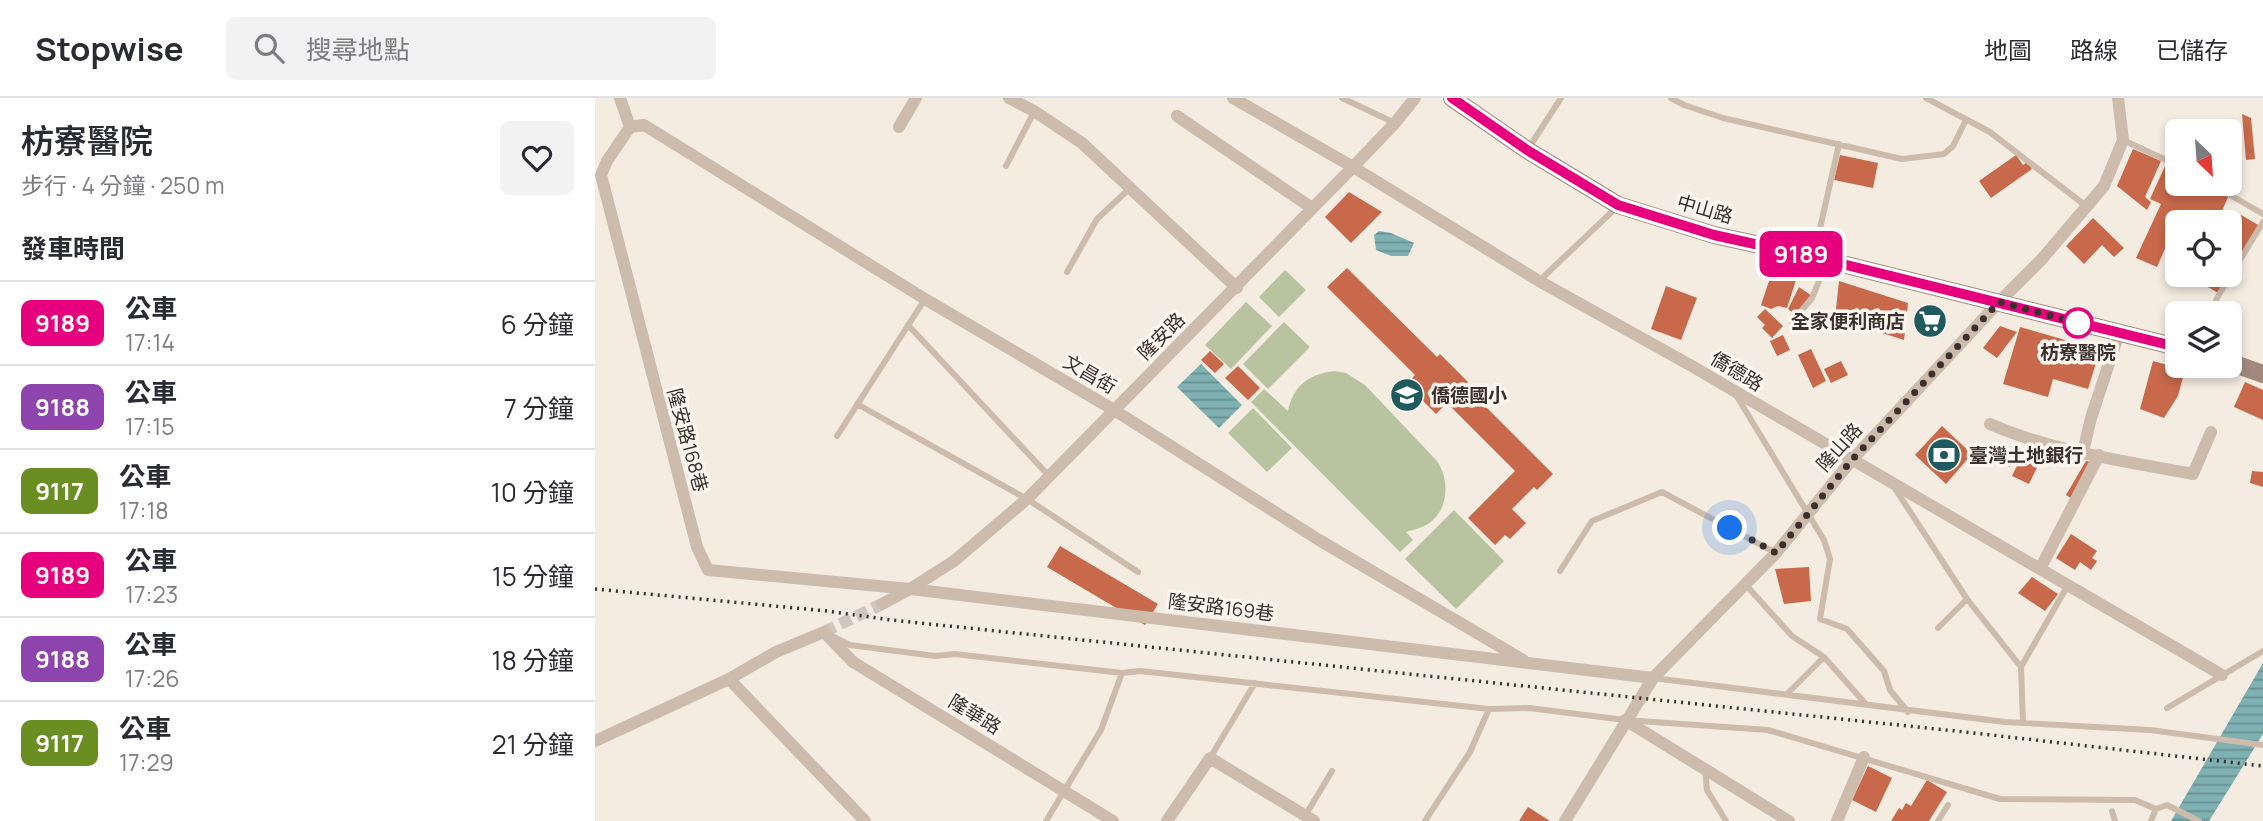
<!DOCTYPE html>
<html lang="zh-TW">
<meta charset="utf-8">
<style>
body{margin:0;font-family:Manrope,"Noto Sans TC",sans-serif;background:#f2f2f3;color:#2b2b33;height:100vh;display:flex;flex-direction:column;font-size:26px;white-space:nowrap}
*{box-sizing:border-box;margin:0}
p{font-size:23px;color:#7c7c81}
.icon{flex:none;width:38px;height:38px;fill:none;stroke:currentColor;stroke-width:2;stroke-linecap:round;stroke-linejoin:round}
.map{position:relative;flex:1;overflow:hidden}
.sheet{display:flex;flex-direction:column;background:#fff;width:595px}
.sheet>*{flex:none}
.badge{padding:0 14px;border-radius:10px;font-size:24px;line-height:46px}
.needle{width:46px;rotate:155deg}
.tools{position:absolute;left:1570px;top:21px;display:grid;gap:14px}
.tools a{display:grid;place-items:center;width:77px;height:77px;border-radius:10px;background:#fff;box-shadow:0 4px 10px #0003;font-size:35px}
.you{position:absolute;width:35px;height:35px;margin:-18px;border:5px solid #fff;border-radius:50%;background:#1a73e8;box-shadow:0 0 0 10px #1a73e833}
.map>.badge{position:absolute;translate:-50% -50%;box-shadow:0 0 0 4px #fff}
h2{padding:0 21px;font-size:26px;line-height:63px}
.round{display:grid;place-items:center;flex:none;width:74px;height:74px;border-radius:10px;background:#f2f2f3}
.overview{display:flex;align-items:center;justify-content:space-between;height:119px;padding:0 21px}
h1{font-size:33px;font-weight:600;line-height:52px}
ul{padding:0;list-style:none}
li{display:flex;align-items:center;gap:21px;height:84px;padding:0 21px;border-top:2px solid #e1e1e2}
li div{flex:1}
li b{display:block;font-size:26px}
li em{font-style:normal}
li .badge{min-width:77px;font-weight:700;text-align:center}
header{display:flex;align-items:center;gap:42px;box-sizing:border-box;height:98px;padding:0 35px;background:#fff;border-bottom:2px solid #e1e1e2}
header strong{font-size:33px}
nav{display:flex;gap:38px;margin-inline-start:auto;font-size:24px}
.search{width:490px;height:63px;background:#f2f2f3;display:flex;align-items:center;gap:18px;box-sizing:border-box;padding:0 24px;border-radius:10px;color:#7c7c81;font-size:26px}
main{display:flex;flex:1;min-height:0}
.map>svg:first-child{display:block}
</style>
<header>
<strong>Stopwise</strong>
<div class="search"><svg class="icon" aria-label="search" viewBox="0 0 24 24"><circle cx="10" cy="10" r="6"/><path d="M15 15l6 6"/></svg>搜尋地點</div>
<nav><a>地圖</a><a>路線</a><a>已儲存</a></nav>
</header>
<main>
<section class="sheet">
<div class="overview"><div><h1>枋寮醫院</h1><p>步行 · 4 分鐘 · 250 m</p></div><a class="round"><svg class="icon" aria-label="heart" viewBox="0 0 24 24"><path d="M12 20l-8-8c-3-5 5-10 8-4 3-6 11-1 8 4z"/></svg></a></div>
<h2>發車時間</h2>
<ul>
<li><span class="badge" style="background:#e6007e;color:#fff">9189</span><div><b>公車</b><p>17:14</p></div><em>6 分鐘</em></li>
<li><span class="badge" style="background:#8e44ad;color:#fff">9188</span><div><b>公車</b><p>17:15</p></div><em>7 分鐘</em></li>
<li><span class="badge" style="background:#6b8e23;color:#fff">9117</span><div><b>公車</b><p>17:18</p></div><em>10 分鐘</em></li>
<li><span class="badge" style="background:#e6007e;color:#fff">9189</span><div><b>公車</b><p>17:23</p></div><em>15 分鐘</em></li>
<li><span class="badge" style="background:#8e44ad;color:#fff">9188</span><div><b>公車</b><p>17:26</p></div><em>18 分鐘</em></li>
<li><span class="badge" style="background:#6b8e23;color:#fff">9117</span><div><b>公車</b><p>17:29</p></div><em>21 分鐘</em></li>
</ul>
</section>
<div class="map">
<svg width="1668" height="723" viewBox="0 0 1668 723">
<defs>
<pattern id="water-rules" width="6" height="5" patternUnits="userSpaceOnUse" patternTransform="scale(1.75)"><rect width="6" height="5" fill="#7fb0b2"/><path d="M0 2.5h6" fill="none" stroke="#699091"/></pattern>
</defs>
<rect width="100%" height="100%" fill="#f4ebe1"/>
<path fill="#b8c4a0" d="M 690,172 L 711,192 L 684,219 L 664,199 Z
M 651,204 L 677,228 L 636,271 L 610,247 Z
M 689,224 L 715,249 L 673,291 L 648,266 Z
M 739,273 L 751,275 L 770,287 L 842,363 C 855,382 854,412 833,426 C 826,430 818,432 811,434 L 818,442 L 805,454 L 656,304 L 669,291 L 693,313 C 698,288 714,276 739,273 Z
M 658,310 L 697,350 L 672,374 L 633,335 Z
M 859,412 L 909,463 L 861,511 L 810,461 Z"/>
<path fill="url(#water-rules)" d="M 784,133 L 796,135 L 819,145 L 813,158 L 796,158 L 781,152 L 779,137 Z
M 606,266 L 647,307 L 624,330 L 582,289 Z
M 1668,565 L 1668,636 L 1614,723 L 1576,723 Z"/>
<path fill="#c8694b" d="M 1647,16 L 1656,20 L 1660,61 L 1651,62 Z
M 1538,51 L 1566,63 L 1550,99 L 1556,104 L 1552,112 L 1522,88 Z
M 1245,57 L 1283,65 L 1278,90 L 1239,82 Z
M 1421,57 L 1428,67 L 1432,64 L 1437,71 L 1396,100 L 1384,83 Z
M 1570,68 L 1582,73 L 1582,86 L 1609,86 L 1634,97 L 1622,124 L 1582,124 L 1582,137 L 1577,135 L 1562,169 L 1541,160 L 1566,106 L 1555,101 Z
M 754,94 L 787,114 L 756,145 L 730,119 Z
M 1639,113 L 1665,128 L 1625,196 L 1599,181 L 1601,177 L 1634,177 L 1634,124 L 1632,124 Z
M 1498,120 L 1529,150 L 1519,159 L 1507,147 L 1489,166 L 1471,148 Z
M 752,170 L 842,259 L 845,256 L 873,284 L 869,287 L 958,376 L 942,392 L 939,389 L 917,411 L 931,425 L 915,441 L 910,437 L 900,447 L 873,420 L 920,373 L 852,305 L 841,316 L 811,286 L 820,277 L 732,189 Z
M 1178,171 L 1202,179 L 1192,210 L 1183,208 L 1176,211 L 1166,207 Z
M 1244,183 L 1313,205 L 1309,242 L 1240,220 Z
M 1071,188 L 1102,200 L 1086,242 L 1056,231 Z
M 1204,189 L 1217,198 L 1202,218 L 1193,211 Z
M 1170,211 L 1188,228 L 1177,240 L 1167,230 L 1170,227 L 1162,219 Z
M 1405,228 L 1422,234 L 1402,260 L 1388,250 Z
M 1425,229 L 1505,252 L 1493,291 L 1458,281 L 1453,299 L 1408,286 Z
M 1188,237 L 1195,252 L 1182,258 L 1175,243 Z
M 1216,251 L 1231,283 L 1218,290 L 1203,257 Z
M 615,253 L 629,266 L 620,275 L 606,262 Z
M 1246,263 L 1253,277 L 1236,285 L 1229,271 Z
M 1558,263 L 1590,272 L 1583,298 L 1569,320 L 1545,311 Z
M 643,268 L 665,290 L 653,302 L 630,280 Z
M 1650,284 L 1668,292 L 1668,322 L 1639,309 Z
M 1347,328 L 1377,356 L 1351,386 L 1320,357 Z
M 1432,347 L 1449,355 L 1434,386 L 1417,378 Z
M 1412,352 L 1421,357 L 1415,369 L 1406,365 Z
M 1491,363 L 1501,365 L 1480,403 L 1471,397 Z
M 1657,373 L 1668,374 L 1668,389 L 1655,385 Z
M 1476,436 L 1502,453 L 1497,460 L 1502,463 L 1496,472 L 1485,464 L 1480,472 L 1461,460 Z
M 465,448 L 563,506 L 550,527 L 452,469 Z
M 1214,469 L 1216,503 L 1189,506 L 1180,471 Z
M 1437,479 L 1463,496 L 1450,513 L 1423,495 Z
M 1273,668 L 1297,680 L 1281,714 L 1257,702 Z
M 1332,682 L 1352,694 L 1334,723 L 1296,723 L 1304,710 L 1307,712 L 1311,705 L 1316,708 Z
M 933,709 L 955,723 L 924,723 Z"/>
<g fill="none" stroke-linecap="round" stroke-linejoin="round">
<path stroke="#cfc6bd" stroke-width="12" stroke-dasharray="12 6" stroke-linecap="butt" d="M 229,534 L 287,506"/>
<path stroke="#cdbbac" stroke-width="6" d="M 747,0 L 800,25
M 1076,0 L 1089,7 L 1128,20 L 1307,61 L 1349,56 L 1358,48 L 1371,22
M 1331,0 L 1395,34 L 1491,108
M 1528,42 L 1582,67
M 933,51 L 966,0
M 411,68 L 439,14
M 1616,86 L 1668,116
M 1219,157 L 1244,46
M 472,174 L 502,121 L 534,91
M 944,183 L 1022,109
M 1617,215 L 1622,200 L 1668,124
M 1197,224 L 1217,200 L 1232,164
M 313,227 L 454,378
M 1141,297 L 1229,442 L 1235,461 L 1225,521 L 1252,531 L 1289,573 L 1295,592 L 1313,614
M 262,306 L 432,401 L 543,474
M 242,338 L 330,201
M 1299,389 L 1372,501 L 1426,569 L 1428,624
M 965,473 L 997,423 L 1067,394 L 1181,455
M 1150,486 L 1197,538 L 1229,559 L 1270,605
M 1343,530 L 1372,501
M 239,539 L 255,547 L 340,558 L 360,556 L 527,575 L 545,573 L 894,611 L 934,610 L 1030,622 L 1173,632 L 1405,701 L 1540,702 L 1561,711 L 1572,707 L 1604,723
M 1426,569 L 1473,487
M 1058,580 L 1410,624 L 1555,632 L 1668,647
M 1192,596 L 1229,559
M 1572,610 L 1668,553
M 615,660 L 660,585
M 1110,672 L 1112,692 L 1131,723
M 1517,713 L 1520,723
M 710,718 L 737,673
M 451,723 L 506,632 L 527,575
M 830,723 L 875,654 L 894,611
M 1343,723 L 1353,707
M 1556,723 L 1561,711"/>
<path stroke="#cdbbac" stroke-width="12" d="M 25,0 L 35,29
M 414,0 L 439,13 L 487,45 L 642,190
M 638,0 L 758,69 L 944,183 L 1095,267 L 1627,577
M 582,18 L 717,110
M 35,29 L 12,63 L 6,77 L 102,449 L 113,472 L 315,491 L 1058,580
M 35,29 L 49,27 L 330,201 L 519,312 L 724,442 L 928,562
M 304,29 L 321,0
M 1395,326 C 1459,354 1530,363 1598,376 L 1616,334
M 1488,354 L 1496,320 L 1524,235
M 1445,471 L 1504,357
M 287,506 L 315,491 L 359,463 L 432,401 L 758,69 L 800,25 L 820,0
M 134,581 L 270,723
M 1030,622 L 1194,723
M 0,643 L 134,581 L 181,554 L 229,534 L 258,564 L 518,723
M 572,723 L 615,660 L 719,723
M 970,723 L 1058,580 L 1181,455 L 1256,363 L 1404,204 L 1447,161 L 1509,88 L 1528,42 L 1523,0
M 1242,723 L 1269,659"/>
<path stroke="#a18a7d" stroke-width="18" d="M 857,0 L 932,52 L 1023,107 L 1119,137 L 1219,159 L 1582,249
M 1634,264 L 1668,276"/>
<path stroke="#3b302b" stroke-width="3.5" stroke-dasharray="2 5" stroke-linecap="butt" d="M 0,491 L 232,513 L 296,522 L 1361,633 L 1668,668"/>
</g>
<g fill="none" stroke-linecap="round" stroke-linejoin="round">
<g stroke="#fff" stroke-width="16">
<path id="line" d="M 857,0 L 932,52 L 1023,107 L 1119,137 L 1219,159 L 1582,249"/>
</g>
<use href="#line" stroke="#e6007e" stroke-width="10"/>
<path stroke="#3b302b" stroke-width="7" stroke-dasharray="0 12.6" d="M 1135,430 L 1181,455 L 1256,363 L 1404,204 L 1483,225"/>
</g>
<defs>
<g id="supermarket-disc" transform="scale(1.75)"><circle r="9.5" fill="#1f5a5e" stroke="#fbf5ee"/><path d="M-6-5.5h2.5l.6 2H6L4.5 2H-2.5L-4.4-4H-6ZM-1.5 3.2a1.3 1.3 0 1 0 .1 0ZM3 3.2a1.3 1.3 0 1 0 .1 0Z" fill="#fff"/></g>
<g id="school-disc" transform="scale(1.75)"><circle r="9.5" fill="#1f5a5e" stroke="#fbf5ee"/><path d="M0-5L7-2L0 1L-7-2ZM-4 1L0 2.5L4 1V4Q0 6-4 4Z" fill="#fff"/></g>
<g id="bank-disc" transform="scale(1.75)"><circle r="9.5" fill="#1f5a5e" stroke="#fbf5ee"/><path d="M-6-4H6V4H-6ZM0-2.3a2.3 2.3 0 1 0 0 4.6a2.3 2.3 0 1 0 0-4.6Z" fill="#fff"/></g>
</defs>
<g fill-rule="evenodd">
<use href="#supermarket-disc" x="1335" y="223"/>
<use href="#school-disc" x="812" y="297"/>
<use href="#bank-disc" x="1349" y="357"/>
</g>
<circle fill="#fff" stroke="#e6007e" stroke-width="3.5" cx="1483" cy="225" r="14"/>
<g text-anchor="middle" stroke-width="7" stroke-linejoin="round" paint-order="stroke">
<g font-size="19" fill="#3b302b" stroke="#fbf5ee">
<text transform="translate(1110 111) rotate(16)" y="7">中山路</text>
<text transform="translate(566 238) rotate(-45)" y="7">隆安路</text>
<text transform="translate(1142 273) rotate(31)" y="7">僑德路</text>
<text transform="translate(495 276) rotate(30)" y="7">文昌街</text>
<text transform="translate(93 342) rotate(75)" y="7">隆安路168巷</text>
<text transform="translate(1244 349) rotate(-48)" y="7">隆山路</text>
<text transform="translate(626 509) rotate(7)" y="7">隆安路169巷</text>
<text transform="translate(380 616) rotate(31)" y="7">隆華路</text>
</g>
<g font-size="19" font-weight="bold" fill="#3b302b" stroke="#fbf5ee" text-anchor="start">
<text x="1310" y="230" text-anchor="end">全家便利商店</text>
<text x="836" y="304">僑德國小</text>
<text x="1374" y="364">臺灣土地銀行</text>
</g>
<g font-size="19" font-weight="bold" fill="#3b302b" stroke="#fbf5ee">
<text x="1483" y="261">枋寮醫院</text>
</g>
</g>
</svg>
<div class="tools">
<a><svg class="needle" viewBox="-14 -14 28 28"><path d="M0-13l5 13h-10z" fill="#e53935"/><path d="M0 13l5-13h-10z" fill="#7c7c81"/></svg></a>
<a><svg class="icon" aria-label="locate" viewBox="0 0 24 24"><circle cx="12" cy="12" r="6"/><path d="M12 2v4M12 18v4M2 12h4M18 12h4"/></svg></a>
<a><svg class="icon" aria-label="layers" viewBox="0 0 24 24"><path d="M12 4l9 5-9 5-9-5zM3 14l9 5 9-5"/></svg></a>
</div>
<div class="you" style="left:1135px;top:430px"></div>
<b class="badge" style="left:1206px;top:156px;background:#e6007e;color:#fff">9189</b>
</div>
</main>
